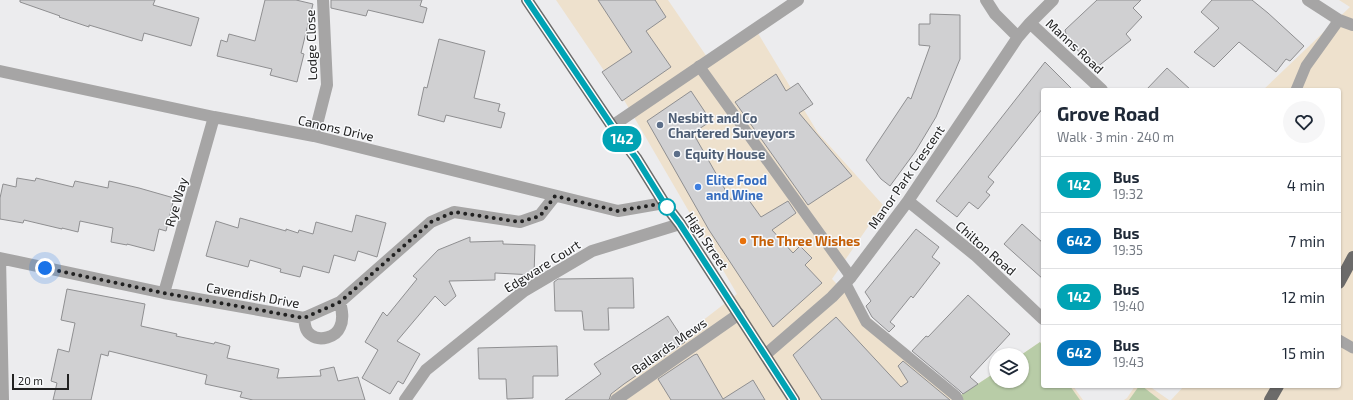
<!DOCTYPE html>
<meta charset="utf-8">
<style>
body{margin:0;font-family:"Exo 2",sans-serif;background:#f6f6f7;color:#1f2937;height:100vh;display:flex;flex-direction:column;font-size:15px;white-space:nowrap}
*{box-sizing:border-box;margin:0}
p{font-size:13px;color:#747a83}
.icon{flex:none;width:22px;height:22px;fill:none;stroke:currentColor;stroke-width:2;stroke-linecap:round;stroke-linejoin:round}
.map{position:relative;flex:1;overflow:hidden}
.side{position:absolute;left:1041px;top:88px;width:300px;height:300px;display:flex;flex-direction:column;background:#fff;border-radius:4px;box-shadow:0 1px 3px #0004}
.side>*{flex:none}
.badge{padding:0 8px;border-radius:13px;font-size:14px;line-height:26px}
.buttons{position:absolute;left:989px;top:348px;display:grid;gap:8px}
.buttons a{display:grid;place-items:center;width:40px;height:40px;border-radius:50%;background:#fff;box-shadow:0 1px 3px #0004;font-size:20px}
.scale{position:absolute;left:12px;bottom:10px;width:57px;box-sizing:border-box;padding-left:4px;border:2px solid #212121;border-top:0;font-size:11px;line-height:14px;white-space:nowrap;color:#212121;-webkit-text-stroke:3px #f9fafc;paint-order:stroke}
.you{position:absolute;width:20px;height:20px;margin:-10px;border:3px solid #fff;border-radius:50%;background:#1a73e8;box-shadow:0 0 0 6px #1a73e833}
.map>.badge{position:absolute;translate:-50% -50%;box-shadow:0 0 0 2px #fff}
.round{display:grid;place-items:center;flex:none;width:42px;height:42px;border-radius:21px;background:#f6f6f7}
.head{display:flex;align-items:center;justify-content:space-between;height:68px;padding:0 16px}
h1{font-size:19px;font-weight:700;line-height:30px}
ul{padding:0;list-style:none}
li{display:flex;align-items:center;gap:12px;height:56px;padding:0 16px;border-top:1px solid #e0e1e3}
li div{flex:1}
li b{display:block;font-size:15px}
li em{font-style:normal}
li .badge{min-width:44px;font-weight:700;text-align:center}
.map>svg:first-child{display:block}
</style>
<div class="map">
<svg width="1353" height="400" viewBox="0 0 1353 400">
<rect width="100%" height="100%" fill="#ececee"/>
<path fill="#eee1cd" d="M 556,0 L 668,0 L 707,57 L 753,25 L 818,133 L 883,205 L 832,279 L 871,319 L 961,395 L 996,372 L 996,381 L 1022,381 L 1022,355 L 1021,355 L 1040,342 L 1043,346 L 1043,386 L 1073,386 L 1083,400 L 600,400 L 737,294 L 624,100 Z
M 1339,0 L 1353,0 L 1353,400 L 1171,400 L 1184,386 L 1339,386 L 1339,90 L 1263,90 L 1350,7 Z
M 1135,386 L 1149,386 L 1169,400 L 1124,400 L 1127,398 Z"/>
<path fill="#b8cca7" d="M 1040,342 L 1043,347 L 1043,386 L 1070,386 L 1080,400 L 963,400 L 961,395 L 996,372 L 996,381 L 1022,381 L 1022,355 L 1021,355 Z
M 1139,386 L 1142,386 L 1160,400 L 1129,400 Z"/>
<path fill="#d0d0d2" stroke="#8f8f91" d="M 20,0 L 155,0 L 153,5 L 199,18 L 191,46 L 144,33 L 142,41 L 89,25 L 89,27 L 59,17 L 60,16 L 20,2 Z
M 265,0 L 296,0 L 313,4 L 301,53 L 304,54 L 297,82 L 270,75 L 272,69 L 217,56 L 221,40 L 227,42 L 229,34 L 255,41 Z
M 331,0 L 422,0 L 420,6 L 427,8 L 423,23 L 368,10 L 366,16 L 331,8 Z
M 598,0 L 655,0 L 666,17 L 646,31 L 671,67 L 622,101 L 602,72 L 632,52 Z
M 1097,0 L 1141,0 L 1133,8 L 1142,17 L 1126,34 L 1131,40 L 1096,68 L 1064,37 L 1066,34 L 1065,30 Z
M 1212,0 L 1252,0 L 1268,13 L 1304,46 L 1290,61 L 1286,59 L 1276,72 L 1239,42 L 1214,67 L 1194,52 L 1219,28 L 1201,12 Z
M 930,14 L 960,15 L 960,59 L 936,117 L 915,152 L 890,186 L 881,179 L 866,160 L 908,97 L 911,99 L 930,46 L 919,45 L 919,24 L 930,24 Z
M 439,39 L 485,51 L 474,98 L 500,104 L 498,111 L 505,113 L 501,128 L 446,115 L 444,122 L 418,115 L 424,87 L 427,88 Z
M 1045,62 L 1073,90 L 1043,90 L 1043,108 L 988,177 L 994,182 L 986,192 L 990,195 L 978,209 L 969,202 L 957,217 L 936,201 Z
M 1167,68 L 1191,90 L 1146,90 Z
M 776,74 L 786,91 L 798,83 L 813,104 L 799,113 L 852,176 L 808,205 L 735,102 Z
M 691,91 L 711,121 L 693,133 L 731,200 L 743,192 L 761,217 L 788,201 L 796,213 L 772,230 L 793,253 L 800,246 L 812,258 L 805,265 L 822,283 L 773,327 L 709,230 L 647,121 Z
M 17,178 L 35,181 L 36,178 L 73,187 L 75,181 L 108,188 L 109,181 L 139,188 L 174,198 L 166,231 L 159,229 L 154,251 L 127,244 L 127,245 L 111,242 L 113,228 L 80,221 L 78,232 L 62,228 L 62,229 L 24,220 L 23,223 L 0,219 L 0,198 L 3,184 L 16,187 Z
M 356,215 L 386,223 L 377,257 L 358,251 L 355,261 L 334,255 L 329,273 L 303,266 L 300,277 L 280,272 L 281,269 L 250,260 L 248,267 L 206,256 L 216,221 L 238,228 L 240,218 L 286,231 L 286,229 L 298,233 L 299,230 L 313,234 L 316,222 L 352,232 Z
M 1022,224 L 1043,243 L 1043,279 L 1004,244 Z
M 916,229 L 939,247 L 932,257 L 940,263 L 913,298 L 911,296 L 890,322 L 895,326 L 889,332 L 872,317 L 866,306 L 871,301 L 865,292 Z
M 470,237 L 470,242 L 503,241 L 503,244 L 535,245 L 534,275 L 495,273 L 495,280 L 449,281 L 456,296 L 445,306 L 435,296 L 397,341 L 420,354 L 403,384 L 398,381 L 390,394 L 362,378 L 378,350 L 365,342 L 383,312 L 387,316 L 417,279 L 413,276 L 438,250 Z
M 633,278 L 634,308 L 608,308 L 609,330 L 584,330 L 582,311 L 555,311 L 554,282 L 558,279 Z
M 67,289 L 145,304 L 141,326 L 177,334 L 176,336 L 214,344 L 215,342 L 230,346 L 227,358 L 279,369 L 277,378 L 321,376 L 320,370 L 334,367 L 338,381 L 358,377 L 365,400 L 253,400 L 240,397 L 242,392 L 205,384 L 207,375 L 109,351 L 108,356 L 101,354 L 91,400 L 53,400 L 57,383 L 51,381 L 58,349 L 69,352 L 75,323 L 61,320 Z
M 968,295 L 1010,334 L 970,377 L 978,384 L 963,394 L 960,391 L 912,351 L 926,336 L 928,337 Z
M 668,316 L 685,342 L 624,384 L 611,394 L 609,400 L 565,400 L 601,374 L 594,364 Z
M 836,317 L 901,387 L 908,382 L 898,366 L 903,361 L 950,400 L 822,400 L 793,355 Z
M 557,346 L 558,376 L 533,376 L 533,398 L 507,399 L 506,379 L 479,379 L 478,348 Z
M 697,354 L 723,399 L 753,380 L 765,400 L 671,400 L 658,379 L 694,355 Z"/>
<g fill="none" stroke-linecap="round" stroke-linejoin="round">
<path stroke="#a6a5a5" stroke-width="11" d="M 699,66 L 851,277
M 1296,90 L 1306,66 L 1339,20
M 846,284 L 866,322 L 956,396 L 958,400
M 1339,340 L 1353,348"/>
<path stroke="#a6a5a5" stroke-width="12" d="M 986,0 L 995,14 L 1018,37
M 1308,0 L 1339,20 L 1353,25
M 1030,23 L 1102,90
M 0,71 L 214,117 L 314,136 L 618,211 L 664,203
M 612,126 L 798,0
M 314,136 L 327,85 L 323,0
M 908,201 L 975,255 L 1043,319
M 0,258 L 164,293 L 304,318 L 340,302 L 431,222 L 454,212 L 520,222 L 540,215 L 555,196
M 0,258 L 3,400
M 164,293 L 214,117
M 304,318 C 305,325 305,331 311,335 C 320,342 336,337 340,327 C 344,319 342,310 340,302
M 765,355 L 832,297 L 851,277 L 908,201 L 1018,37 L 1030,23 L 1053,0
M 405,400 L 426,370 L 524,291 L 592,251 L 680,224
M 616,400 L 739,314"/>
<path stroke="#6c6b6a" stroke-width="12" d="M 527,0 L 612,126 L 636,158 L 664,203 L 680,224 L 794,400
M 1339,283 L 1353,257
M 1270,400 L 1278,386"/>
</g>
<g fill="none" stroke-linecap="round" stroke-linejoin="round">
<g stroke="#fff" stroke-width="9">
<path id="line" d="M 527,0 L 612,126 L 636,158 L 664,203 L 680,224 L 794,400"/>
</g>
<use href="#line" stroke="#00a3b4" stroke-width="6"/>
<path stroke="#212121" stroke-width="4" stroke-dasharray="0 7.2" d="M 45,268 L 164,293 L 304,318 L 340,302 L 431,222 L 454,212 L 520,222 L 540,216 L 555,196 L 618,211 L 664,203 L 667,207"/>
</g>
<g fill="#5c6f8a" stroke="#f9fafc" stroke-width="1.5">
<circle cx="660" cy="125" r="4"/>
<circle cx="677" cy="154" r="4"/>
</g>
<circle fill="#3f7fe0" stroke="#f9fafc" stroke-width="1.5" cx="698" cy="187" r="4"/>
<circle fill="#fff" stroke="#00a3b4" stroke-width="2" cx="667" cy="207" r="8"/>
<circle fill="#e8710a" stroke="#f9fafc" stroke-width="1.5" cx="743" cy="241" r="4"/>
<g text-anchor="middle" stroke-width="3" stroke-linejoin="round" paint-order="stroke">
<g font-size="13" fill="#212121" stroke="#f9fafc">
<text transform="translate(311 45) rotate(-92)" y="5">Lodge Close</text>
<text transform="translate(1075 46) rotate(43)" y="5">Manns Road</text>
<text transform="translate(336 128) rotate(13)" y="5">Canons Drive</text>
<text transform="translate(906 177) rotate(-55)" y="5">Manor Park Crescent</text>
<text transform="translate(176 202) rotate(-74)" y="5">Rye Way</text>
<text transform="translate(707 241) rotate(56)" y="5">High Street</text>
<text transform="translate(986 248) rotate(41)" y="5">Chilton Road</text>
<text transform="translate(542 266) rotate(-32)" y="5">Edgware Court</text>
<text transform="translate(253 295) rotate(10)" y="5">Cavendish Drive</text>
<text transform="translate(669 346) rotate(-35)" y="5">Ballards Mews</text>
</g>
<g font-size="13" font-weight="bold" fill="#4e5e75" stroke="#f9fafc" text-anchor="start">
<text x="668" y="123">Nesbitt and Co<tspan x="668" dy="15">Chartered Surveyors</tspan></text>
<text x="685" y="159">Equity House</text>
</g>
<g font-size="13" font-weight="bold" fill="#366cbe" stroke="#f9fafc" text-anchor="start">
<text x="706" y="185">Elite Food<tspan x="706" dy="15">and Wine</tspan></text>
</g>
<g font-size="13" font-weight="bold" fill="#c56008" stroke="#f9fafc" text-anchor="start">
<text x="751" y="246">The Three Wishes</text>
</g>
</g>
</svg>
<div class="buttons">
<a><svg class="icon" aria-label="layers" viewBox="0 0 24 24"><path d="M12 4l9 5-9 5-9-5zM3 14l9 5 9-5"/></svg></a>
</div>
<div class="scale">20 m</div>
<div class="you" style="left:45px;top:268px"></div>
<b class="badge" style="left:622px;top:139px;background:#00a3b4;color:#fff">142</b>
<section class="side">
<div class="head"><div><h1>Grove Road</h1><p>Walk · 3 min · 240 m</p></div><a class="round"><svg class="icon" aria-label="heart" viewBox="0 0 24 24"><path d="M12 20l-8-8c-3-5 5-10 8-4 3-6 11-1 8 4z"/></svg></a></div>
<ul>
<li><span class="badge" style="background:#00a3b4;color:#fff">142</span><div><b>Bus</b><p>19:32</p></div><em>4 min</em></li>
<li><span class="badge" style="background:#0072bc;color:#fff">642</span><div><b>Bus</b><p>19:35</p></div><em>7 min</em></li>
<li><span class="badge" style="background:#00a3b4;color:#fff">142</span><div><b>Bus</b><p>19:40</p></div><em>12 min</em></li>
<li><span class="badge" style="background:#0072bc;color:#fff">642</span><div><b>Bus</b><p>19:43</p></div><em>15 min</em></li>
</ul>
</section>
</div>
